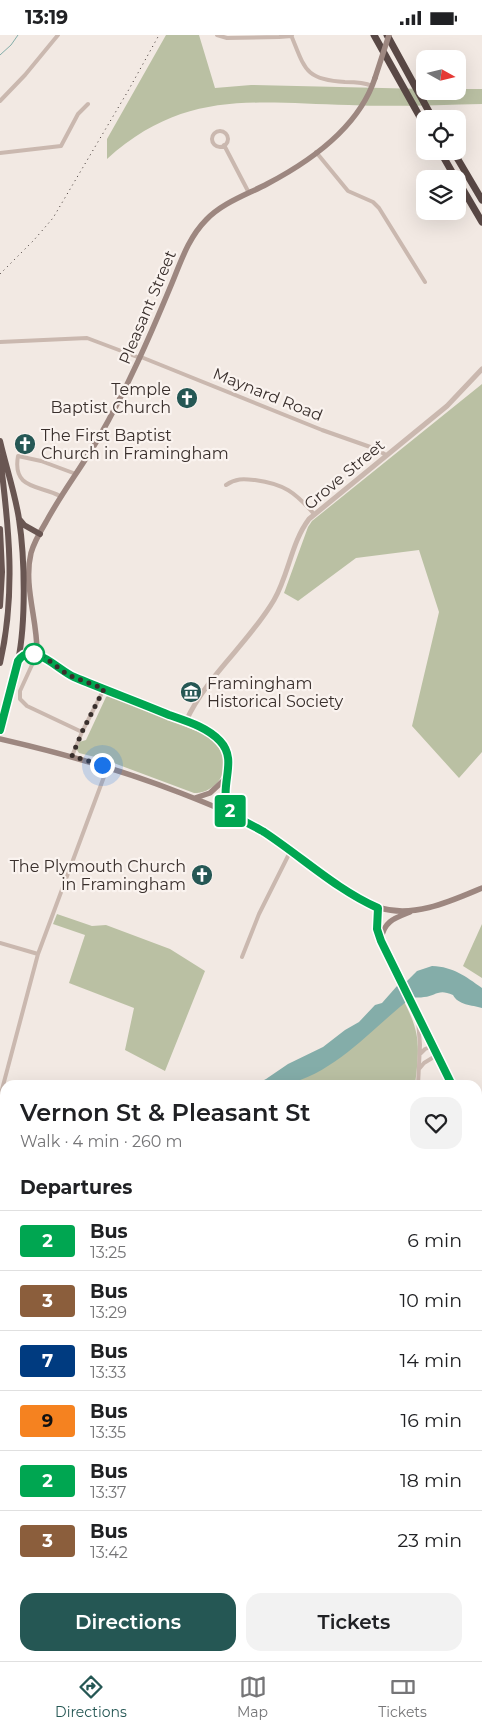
<!DOCTYPE html>
<meta charset="utf-8">
<style>
body{margin:0;font-family:Montserrat,sans-serif;background:#f2f2f2;color:#202124;height:100vh;display:flex;flex-direction:column;font-size:19px;white-space:nowrap}
*{box-sizing:border-box;margin:0}
p{font-size:16px;color:#757577}
.icon{flex:none;width:28px;height:28px;fill:none;stroke:currentColor;stroke-width:2;stroke-linecap:round;stroke-linejoin:round}
.map{position:relative;flex:1;overflow:hidden}
.side{position:absolute;left:0px;top:1045px;width:482px;height:581px;display:flex;flex-direction:column;background:#fff;border-radius:15px 15px 0 0;box-shadow:0 5px 20px #0002}
.side>*{flex:none}
.badge{padding:0 10px;border-radius:4px;font-size:18px;line-height:32px}
.needle{width:32px;rotate:98deg}
.buttons{position:absolute;left:416px;top:15px;display:grid;gap:10px}
.buttons a{display:grid;place-items:center;width:50px;height:50px;border-radius:10px;background:#fff;box-shadow:0 5px 20px #0002;font-size:25px}
.you{position:absolute;width:25px;height:25px;margin:-12px;border:4px solid #fff;border-radius:50%;background:#1a73e8;box-shadow:0 0 0 8px #1a73e833}
.map>.badge{position:absolute;translate:-50% -50%;box-shadow:0 0 0 2px #fff}
h2{padding:0 20px;font-size:19px;line-height:45px}
.round{display:grid;place-items:center;flex:none;width:52px;height:52px;border-radius:15px;background:#f2f2f2}
.summary{display:flex;align-items:center;justify-content:space-between;height:85px;padding:0 20px}
h1{font-size:24px;font-weight:600;line-height:38px}
.primary-button{display:flex;gap:10px;margin-top:auto;padding:10px 20px}
.primary-button a{flex:1;height:58px;border-radius:15px;background:#255754;color:#fff;font-size:20px;font-weight:600;line-height:58px;text-align:center}
.primary-button a+a{background:#f2f2f2;color:#202124}
ul{padding:0;list-style:none}
li{display:flex;align-items:center;gap:15px;height:60px;padding:0 20px;border-top:1px solid #e0e0e0}
li div{flex:1}
li b{display:block;font-size:19px}
li em{font-style:normal}
li .badge{min-width:55px;font-weight:700;text-align:center}
.status{display:flex;justify-content:space-between;align-items:center;height:35px;padding:0 25px;background:#fff;direction:ltr}
.status svg{height:14px;fill:currentColor}
.dock{display:flex;justify-content:space-around;align-items:center;height:70px;border-top:1px solid #e0e0e0;background:#fff;font-size:14px;color:#757577}
.dock a{display:grid;justify-items:center;gap:2px}
.dock .active{color:#255754}
.map>svg:first-child{display:block}
</style>
<div class="status"><b>13:19</b><svg viewBox="0 0 49 12"><path d="M0 12V9h3v3zM5 12V6h3v6zM10 12V3h3v9zM15 12V0h3v12zM26 1h20v11H26zM47 4h2v5h-2z"/></svg></div>
<div class="map">
<svg width="482" height="1626" viewBox="0 0 482 1626">
<rect width="100%" height="100%" fill="#f2e9e3"/>
<path fill="#bac0a3" d="M 166,0 L 199,0 L 215,53 L 251,50 L 425,54 L 425,56 L 458,56 L 458,54 L 482,54 L 482,69 C 438,70 393,72 349,70 C 253,68 185,54 107,124 L 107,104 Z
M 482,349 L 482,717 L 459,743 L 412,691 L 439,577 L 419,515 L 356,523 L 298,566 L 284,558 L 308,492 L 312,486 Z
M 109,660 L 209,701 C 214,705 219,709 222,716 C 231,736 216,758 194,758 L 103,724 L 79,718 L 77,715 L 79,707 L 86,705 L 106,662 Z
M 57,879 L 92,891 L 106,890 L 170,914 L 205,936 L 165,1036 L 125,1015 L 134,973 L 69,948 L 85,900 L 53,889 Z
M 482,889 L 482,943 L 463,931 Z
M 397,953 C 419,994 421,1003 415,1050 L 262,1050 L 360,998 Z"/>
<path fill="#84ada9" d="M 432,931 C 454,932 465,941 482,953 L 482,973 C 472,970 458,970 453,960 C 438,953 436,961 424,962 C 420,963 416,962 411,963 C 371,994 337,1037 285,1050 C 276,1052 264,1050 254,1050 L 266,1044 L 288,1029 L 323,1012 L 345,995 L 359,987 L 375,970 L 382,968 L 397,951 L 407,946 L 417,936 Z
M 5,1142 L 5,1179 L 0,1191 L 0,1151 Z"/>
<g fill="none" stroke-linecap="round" stroke-linejoin="round">
<path stroke="#84ada9" stroke-width="1" d="M 0,20 L 11,10 L 18,0"/>
<path stroke="#cab8af" stroke-width="4" d="M 217,0 L 227,3 L 279,2 L 292,1
M 291,0 C 305,34 305,45 345,47 C 354,47 364,47 372,51
M 0,66 L 25,40 L 58,0
M212 104a8 8 0 1 1 16 0a8 8 0 1 1-16 0Z
M 224,110 L 249,158
M 316,117 L 348,156 L 373,167 L 379,173 L 425,247
M 0,118 L 61,111 L 78,79 L 88,69
M 0,307 L 87,303 L 140,323
M 141,322 L 322,395 L 376,414 L 386,420
M 226,450 C 236,443 244,444 255,445 C 284,449 295,457 314,479
M 60,461 C 40,450 12,455 18,421 L 41,426 L 76,439
M 37,619 L 20,656 L 20,664 L 27,671 L 82,697
M 72,721 L 82,697 L 104,654
M 0,908 L 38,919
M 242,922 L 259,879 L 291,815
M 421,1018 L 425,1014 L 433,1011
M 419,1034 L 424,1028 L 437,1020
M 418,1050 L 420,1010 L 418,985
M 0,1062 L 38,919 L 108,731
M 0,1424 L 5,1428
M 478,1454 L 482,1453
M 359,1621 L 365,1626"/>
<path stroke="#cab8af" stroke-width="5" d="M 186,686 C 207,640 249,608 274,565 C 289,539 291,508 309,484 L 447,371 L 482,334
M 478,1285 L 482,1285
M 0,1355 L 5,1354"/>
<path stroke="#9d8780" stroke-width="5.5" d="M 37,619 C 38,586 23,551 31,518 C 34,507 40,497 46,487 C 61,459 81,433 98,404 C 127,354 150,301 172,248 C 181,226 189,202 206,185 C 222,168 246,160 267,149 C 311,126 359,92 375,43
M 0,695 L 18,626 L 25,619 C 41,616 49,628 61,636 C 69,640 77,644 85,647 C 113,657 209,689 223,709 C 233,724 225,738 225,753 C 225,763 227,771 231,779
M 0,704 C 61,718 119,734 178,757 C 201,766 225,775 247,787 C 285,807 317,837 353,859 C 362,864 370,871 380,873 C 415,883 451,866 482,853
M 195,763 L 210,758 L 224,745
M 378,873 L 377,894 L 381,907 L 452,1050
M 381,904 C 384,886 395,883 410,877
M 478,1104 L 482,1112"/>
<path stroke="#695652" stroke-width="6" d="M 0,406 C 6,432 15,458 19,484 C 25,524 26,587 18,626
M 0,422 C 9,492 16,559 0,628
M 19,484 L 24,490 L 40,499
M 0,494 L 2,537 L 0,571"/>
<path stroke="#594845" stroke-width="7" d="M 374,0 L 425,91
M 387,0 L 433,84
M 440,116 L 456,144
M 453,116 L 482,165
M 458,146 L 482,187"/>
<path stroke="#392f2c" stroke-width="1" stroke-dasharray="1 4" stroke-linecap="butt" d="M 0,239 L 34,205 L 53,183 L 128,56 L 159,0"/>
<path stroke="#9d8780" stroke-width="5.5" d="M 375,43 L 389,0"/>
</g>
<g fill="none" stroke-linecap="round" stroke-linejoin="round">
<g stroke="#fff" stroke-width="11">
<path id="line" d="M 0,695 L 18,626 C 32,605 58,635 74,642 C 105,655 138,667 169,680 C 186,686 207,692 220,706 C 239,726 218,750 229,775 C 233,782 256,792 264,797 C 302,822 337,855 378,873 L 377,894 L 381,906 L 452,1050"/>
</g>
<use href="#line" stroke="#00a651" stroke-width="8"/>
<path stroke="#392f2c" stroke-width="5" stroke-dasharray="0 9" d="M 34,619 L 43,621 L 68,640 L 104,654 L 82,697 L 72,721 L 102,730"/>
</g>
<defs>
<g id="church-disc" transform="scale(1.125)"><circle r="9.5" fill="#255754" stroke="#faf3ef"/><path d="M-1.2-6h2.4v3.5h3.3v2.4h-3.3V6h-2.4V-.1h-3.3v-2.4h3.3Z" fill="#fff"/></g>
<g id="museum-disc" transform="scale(1.125)"><circle r="9.5" fill="#255754" stroke="#faf3ef"/><path d="M0-6L6-3V-2H-6V-3ZM-5-1h2V3h-2ZM-1-1h2V3h-2ZM3-1h2V3H3ZM-6 4H6V6H-6Z" fill="#fff"/></g>
</defs>
<g fill-rule="evenodd">
<use href="#church-disc" x="187" y="363"/>
<use href="#church-disc" x="25" y="409"/>
<use href="#museum-disc" x="191" y="657"/>
<use href="#church-disc" x="202" y="840"/>
</g>
<circle fill="#fff" stroke="#00a651" stroke-width="2.5" cx="34" cy="619" r="10"/>
<g text-anchor="middle" stroke-width="4.5" stroke-linejoin="round" paint-order="stroke">
<g font-size="16" fill="#392f2c" stroke="#faf3ef">
<text transform="translate(147 272) rotate(-67)" y="6">Pleasant Street</text>
<text transform="translate(268 359) rotate(22)" y="6">Maynard Road</text>
<text transform="translate(344 439) rotate(-40)" y="6">Grove Street</text>
</g>
<g font-size="16" fill="#392f2c" stroke="#faf3ef" text-anchor="end">
<text x="171" y="360">Temple<tspan x="171" dy="18">Baptist Church</tspan></text>
<text x="41" y="406" text-anchor="start">The First Baptist<tspan x="41" dy="18">Church in Framingham</tspan></text>
<text x="207" y="654" text-anchor="start">Framingham<tspan x="207" dy="18">Historical Society</tspan></text>
<text x="186" y="837">The Plymouth Church<tspan x="186" dy="18">in Framingham</tspan></text>
</g>
</g>
</svg>
<div class="buttons">
<a><svg class="needle" viewBox="-14 -14 28 28"><path d="M0-13l5 13h-10z" fill="#e53935"/><path d="M0 13l5-13h-10z" fill="#757577"/></svg></a>
<a><svg class="icon" aria-label="locate" viewBox="0 0 24 24"><circle cx="12" cy="12" r="6"/><path d="M12 2v4M12 18v4M2 12h4M18 12h4"/></svg></a>
<a><svg class="icon" aria-label="layers" viewBox="0 0 24 24"><path d="M12 4l9 5-9 5-9-5zM3 14l9 5 9-5"/></svg></a>
</div>
<div class="you" style="left:102px;top:730px"></div>
<b class="badge" style="left:230px;top:776px;background:#00a651;color:#fff">2</b>
<section class="side">
<div class="summary"><div><h1>Vernon St &amp; Pleasant St</h1><p>Walk · 4 min · 260 m</p></div><a class="round"><svg class="icon" aria-label="heart" viewBox="0 0 24 24"><path d="M12 20l-8-8c-3-5 5-10 8-4 3-6 11-1 8 4z"/></svg></a></div>
<h2>Departures</h2>
<ul>
<li><span class="badge" style="background:#00a651;color:#fff">2</span><div><b>Bus</b><p>13:25</p></div><em>6 min</em></li>
<li><span class="badge" style="background:#8b5e3c;color:#fff">3</span><div><b>Bus</b><p>13:29</p></div><em>10 min</em></li>
<li><span class="badge" style="background:#003b80;color:#fff">7</span><div><b>Bus</b><p>13:33</p></div><em>14 min</em></li>
<li><span class="badge" style="background:#f58220;color:#111">9</span><div><b>Bus</b><p>13:35</p></div><em>16 min</em></li>
<li><span class="badge" style="background:#00a651;color:#fff">2</span><div><b>Bus</b><p>13:37</p></div><em>18 min</em></li>
<li><span class="badge" style="background:#8b5e3c;color:#fff">3</span><div><b>Bus</b><p>13:42</p></div><em>23 min</em></li>
</ul>
<div class="primary-button"><a>Directions</a><a>Tickets</a></div>
</section>
</div>
<nav class="dock">
<a class="active"><svg class="icon" aria-label="directions" viewBox="0 0 24 24"><path d="M12 3l9 9-9 9-9-9zM9 14v-3h6M13 9l2 2-2 2"/></svg>Directions</a>
<a><svg class="icon" aria-label="map" viewBox="0 0 24 24"><path d="M3 6l6-2 6 2 6-2v14l-6 2-6-2-6 2zM9 4v14M15 6v14"/></svg>Map</a>
<a><svg class="icon" aria-label="tickets" viewBox="0 0 24 24"><path d="M3 7h18v10H3zM15 7v10"/></svg>Tickets</a>
</nav>
